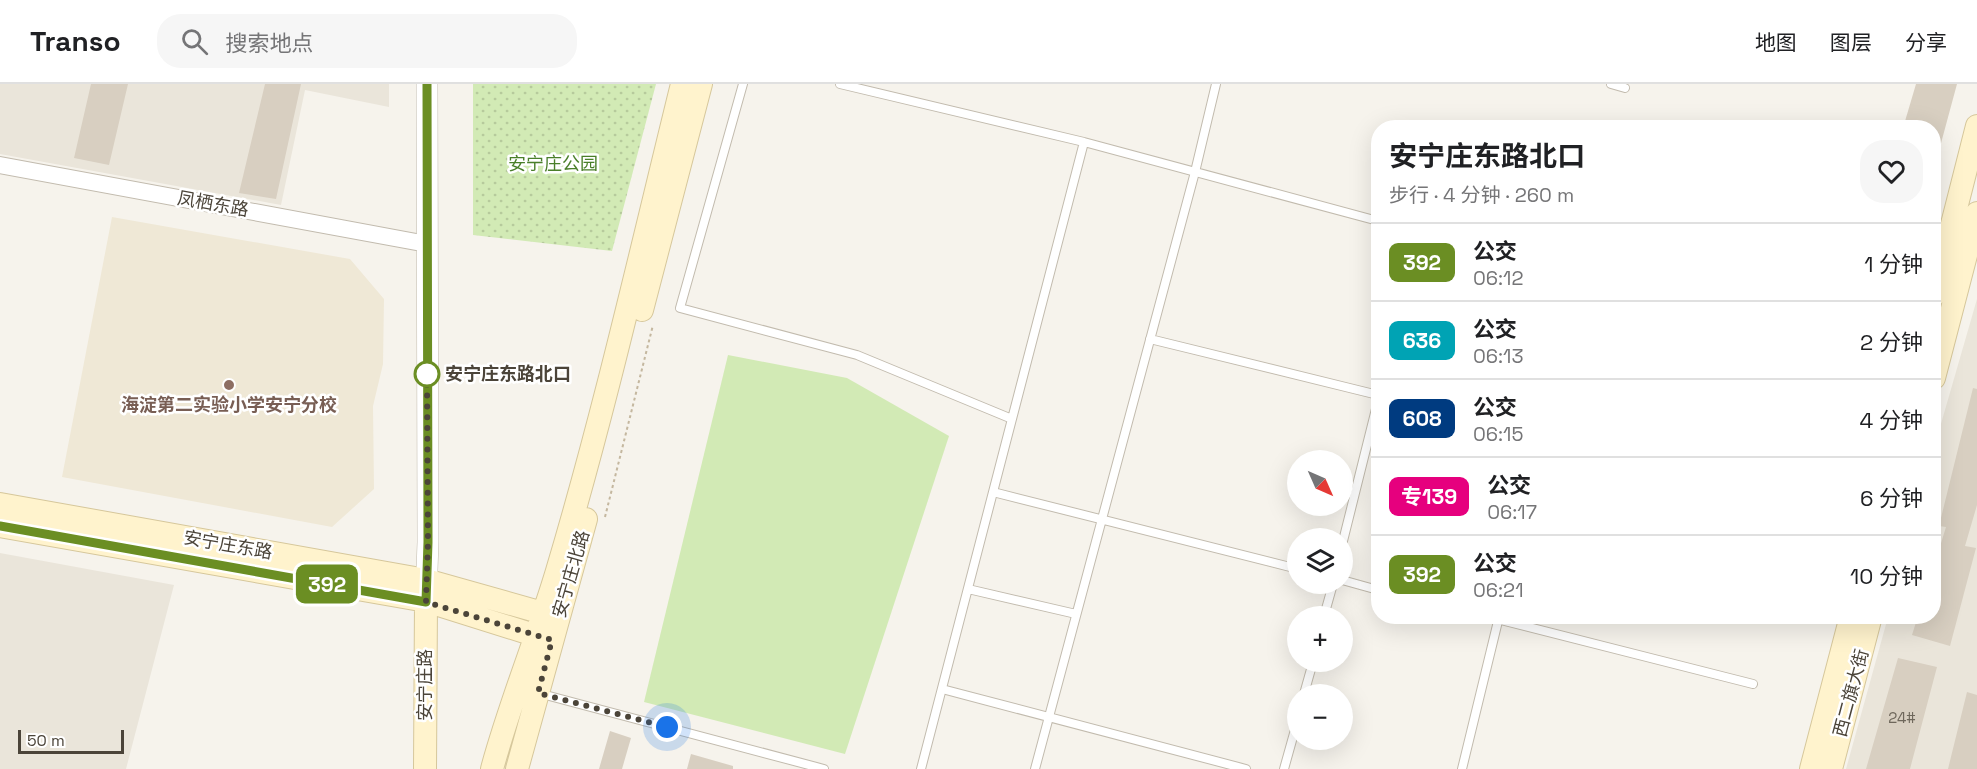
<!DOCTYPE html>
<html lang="zh">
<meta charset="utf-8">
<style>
body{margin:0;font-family:"Space Grotesk","Noto Sans SC",sans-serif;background:#f6f6f6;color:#202124;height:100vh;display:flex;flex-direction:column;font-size:22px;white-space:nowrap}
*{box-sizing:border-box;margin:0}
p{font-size:20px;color:#757577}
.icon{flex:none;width:33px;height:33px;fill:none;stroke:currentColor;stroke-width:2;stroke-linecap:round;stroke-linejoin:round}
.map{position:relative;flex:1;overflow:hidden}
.panel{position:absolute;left:1371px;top:36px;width:570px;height:504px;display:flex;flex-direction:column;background:#fff;border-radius:24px;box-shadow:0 6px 24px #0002}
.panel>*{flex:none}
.badge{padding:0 12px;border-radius:9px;font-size:21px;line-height:39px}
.needle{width:39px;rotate:135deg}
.buttons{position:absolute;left:1287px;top:366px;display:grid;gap:12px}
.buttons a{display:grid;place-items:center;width:66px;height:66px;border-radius:50%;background:#fff;box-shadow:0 6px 24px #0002;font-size:30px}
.scale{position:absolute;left:18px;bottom:15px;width:106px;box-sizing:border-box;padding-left:6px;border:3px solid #4b4439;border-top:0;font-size:16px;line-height:21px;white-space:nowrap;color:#4b4439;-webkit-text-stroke:4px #fff;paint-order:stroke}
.you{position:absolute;width:30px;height:30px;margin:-15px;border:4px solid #fff;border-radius:50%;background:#1a73e8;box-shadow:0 0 0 9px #1a73e833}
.map>.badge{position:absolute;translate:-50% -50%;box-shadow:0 0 0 3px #fff}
.round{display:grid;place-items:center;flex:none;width:63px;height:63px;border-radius:24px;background:#f6f6f6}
.head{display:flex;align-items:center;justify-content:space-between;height:102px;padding:0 18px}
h1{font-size:28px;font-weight:700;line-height:45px}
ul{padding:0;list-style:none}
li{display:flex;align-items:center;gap:18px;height:78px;padding:0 18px;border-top:2px solid #e0e0e0}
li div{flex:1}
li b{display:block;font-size:22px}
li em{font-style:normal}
li .badge{min-width:66px;font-weight:700;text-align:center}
header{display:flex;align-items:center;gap:36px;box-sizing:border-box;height:84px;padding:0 30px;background:#fff;border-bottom:2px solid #e0e0e0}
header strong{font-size:28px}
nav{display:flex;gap:33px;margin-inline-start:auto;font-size:21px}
.search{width:420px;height:54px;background:#f6f6f6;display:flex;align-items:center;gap:15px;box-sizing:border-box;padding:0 21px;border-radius:24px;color:#757577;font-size:22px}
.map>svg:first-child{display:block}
</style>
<header>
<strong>Transo</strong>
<div class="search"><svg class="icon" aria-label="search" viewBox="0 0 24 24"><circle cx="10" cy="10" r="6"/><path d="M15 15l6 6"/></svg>搜索地点</div>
<nav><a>地图</a><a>图层</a><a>分享</a></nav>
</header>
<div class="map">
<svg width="1977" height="685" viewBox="0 0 1977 685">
<defs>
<pattern id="grass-dots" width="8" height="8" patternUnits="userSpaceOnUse" patternTransform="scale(1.5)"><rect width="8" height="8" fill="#d2eab5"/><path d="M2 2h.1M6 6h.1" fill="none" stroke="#b6ca9c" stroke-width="1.8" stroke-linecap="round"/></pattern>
</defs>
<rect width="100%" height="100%" fill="#f6f3ec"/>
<path fill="#eae5da" d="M 0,0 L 389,0 L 389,23 L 305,6 L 281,121 L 0,70 Z
M 1977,215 L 1977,685 L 1846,685 L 1888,533 L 1934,532 L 1934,364 Z
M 0,469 L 174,501 L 126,685 L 0,685 Z"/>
<path fill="#efe8d6" d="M 112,133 L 350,175 L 384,215 L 383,280 L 373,322 L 374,405 L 332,443 L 62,393 Z"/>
<path fill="url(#grass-dots)" d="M 473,0 L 656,0 L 612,167 L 473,151 Z"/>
<path fill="#d2eab5" d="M 728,271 L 847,294 L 949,352 L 845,670 L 644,618 Z"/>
<path fill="#d8cfc1" d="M 91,0 L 128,0 L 109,81 L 74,74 Z
M 265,0 L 301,0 L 276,115 L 239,109 Z
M 1916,0 L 1957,0 L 1937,74 L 1934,74 L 1934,44 L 1903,44 Z
M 1973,304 L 1977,305 L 1977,421 L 1965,462 L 1976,464 L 1950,562 L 1912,551 L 1918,532 L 1934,532 L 1934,482 L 1946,443 L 1939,442 Z
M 1898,574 L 1937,583 L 1910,685 L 1866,685 Z
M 1967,608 L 1977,611 L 1977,685 L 1948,685 Z
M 610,647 L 631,654 L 622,685 L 599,685 Z
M 691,670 L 733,682 L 733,685 L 687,685 Z"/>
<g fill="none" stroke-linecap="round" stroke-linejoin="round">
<g stroke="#c2bbae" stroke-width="10">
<path id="service" d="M 743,0 L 680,224 L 857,271 L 1012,335
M 840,0 L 1084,58 L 1378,137
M 1611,0 L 1625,4
M 1150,255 L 1378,311
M 993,408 L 1298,485
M 1342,461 L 1378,317
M 1342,496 L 1378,506
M 968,505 L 1076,530
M 1324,532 L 1333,500
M 1485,532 L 1753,600
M 942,605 L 1246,685
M 538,609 L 824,685
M 1304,610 L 1313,578
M 921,685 L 1084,58
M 1035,685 L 1195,88 L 1216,0
M 1284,685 L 1298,635
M 1462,685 L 1499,533"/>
</g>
<g stroke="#c2bbae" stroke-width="18">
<path id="minor" d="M 0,81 L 427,160"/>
</g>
<g stroke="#c2bbae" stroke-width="22">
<path id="tertiary" d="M 426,514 L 428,458 L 427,0"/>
</g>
<g stroke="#d6c79b" stroke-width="24">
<path id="secondary" d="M 1934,211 L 1977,42
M 642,226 L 701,0
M 1934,294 L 1977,129
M 0,420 L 426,496 L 557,533
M 0,442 L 426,517 L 550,556
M 425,685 L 426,517
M 492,685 C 510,618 537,554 557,487 C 605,326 642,162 682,0
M 517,685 L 586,435
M 1811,685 L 1851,532
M 1831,685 L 1871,532"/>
</g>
<path stroke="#c4b79f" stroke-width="2" stroke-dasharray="3 3" stroke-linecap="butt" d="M 605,433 L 653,241"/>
<use href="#service" stroke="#fff" stroke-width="8"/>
<use href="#minor" stroke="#fff" stroke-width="16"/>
<use href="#tertiary" stroke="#fff" stroke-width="21"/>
<use href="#secondary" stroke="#fff3cd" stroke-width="22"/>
</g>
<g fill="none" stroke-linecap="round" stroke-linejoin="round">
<g stroke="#fff" stroke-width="14">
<path id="line" d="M 0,442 L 426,518 L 428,458 L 427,0"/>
</g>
<use href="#line" stroke="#6b8e23" stroke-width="9"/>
<path stroke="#4b4439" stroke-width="6" stroke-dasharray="0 10.8" d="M 427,290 L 428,458 L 426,518 L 552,556 L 538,609 L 667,643"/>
</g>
<circle fill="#fff" stroke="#6b8e23" stroke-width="3" cx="427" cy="290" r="12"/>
<circle fill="#8d6e63" stroke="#fff" stroke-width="2" cx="229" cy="301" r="6"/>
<g text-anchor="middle" stroke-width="5" stroke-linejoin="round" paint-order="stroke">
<g font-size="15" fill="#6e675b">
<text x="1902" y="639">24#</text>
</g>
<g font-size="18" fill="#4a7f2a" stroke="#fff">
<text x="553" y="86">安宁庄公园</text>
</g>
<g font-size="18" fill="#4b4439" stroke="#fff">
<text transform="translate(213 120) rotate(10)" y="6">凤栖东路</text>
<text transform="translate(228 461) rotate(10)" y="6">安宁庄东路</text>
<text transform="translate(571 490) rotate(-74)" y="6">安宁庄北路</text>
<text transform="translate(425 601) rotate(-90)" y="6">安宁庄路</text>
<text transform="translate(1851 609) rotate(-75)" y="6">西二旗大街</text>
</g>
<g font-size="18" font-weight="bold" fill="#4b4439" stroke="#fff" text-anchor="start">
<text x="445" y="296">安宁庄东路北口</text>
</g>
<g font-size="18" font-weight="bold" fill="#785e54" stroke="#fff">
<text x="229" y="327">海淀第二实验小学安宁分校</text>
</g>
</g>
</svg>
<div class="buttons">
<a><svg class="needle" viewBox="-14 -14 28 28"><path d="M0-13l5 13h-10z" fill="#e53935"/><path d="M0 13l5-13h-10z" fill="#757577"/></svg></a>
<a><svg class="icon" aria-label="layers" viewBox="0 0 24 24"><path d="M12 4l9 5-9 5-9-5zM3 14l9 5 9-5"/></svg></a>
<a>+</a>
<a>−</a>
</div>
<div class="scale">50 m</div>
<div class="you" style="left:667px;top:643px"></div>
<b class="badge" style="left:327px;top:500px;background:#6b8e23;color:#fff">392</b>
<section class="panel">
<div class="head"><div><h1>安宁庄东路北口</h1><p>步行 · 4 分钟 · 260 m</p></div><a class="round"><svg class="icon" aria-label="heart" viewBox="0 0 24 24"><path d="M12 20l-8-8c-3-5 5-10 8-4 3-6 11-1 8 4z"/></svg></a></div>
<ul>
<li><span class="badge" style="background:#6b8e23;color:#fff">392</span><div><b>公交</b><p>06:12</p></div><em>1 分钟</em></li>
<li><span class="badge" style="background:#00a3b4;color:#fff">636</span><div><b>公交</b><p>06:13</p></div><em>2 分钟</em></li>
<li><span class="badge" style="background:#003b80;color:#fff">608</span><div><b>公交</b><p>06:15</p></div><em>4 分钟</em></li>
<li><span class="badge" style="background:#e6007e;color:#fff">专139</span><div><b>公交</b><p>06:17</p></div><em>6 分钟</em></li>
<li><span class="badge" style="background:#6b8e23;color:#fff">392</span><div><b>公交</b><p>06:21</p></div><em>10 分钟</em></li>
</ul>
</section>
</div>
